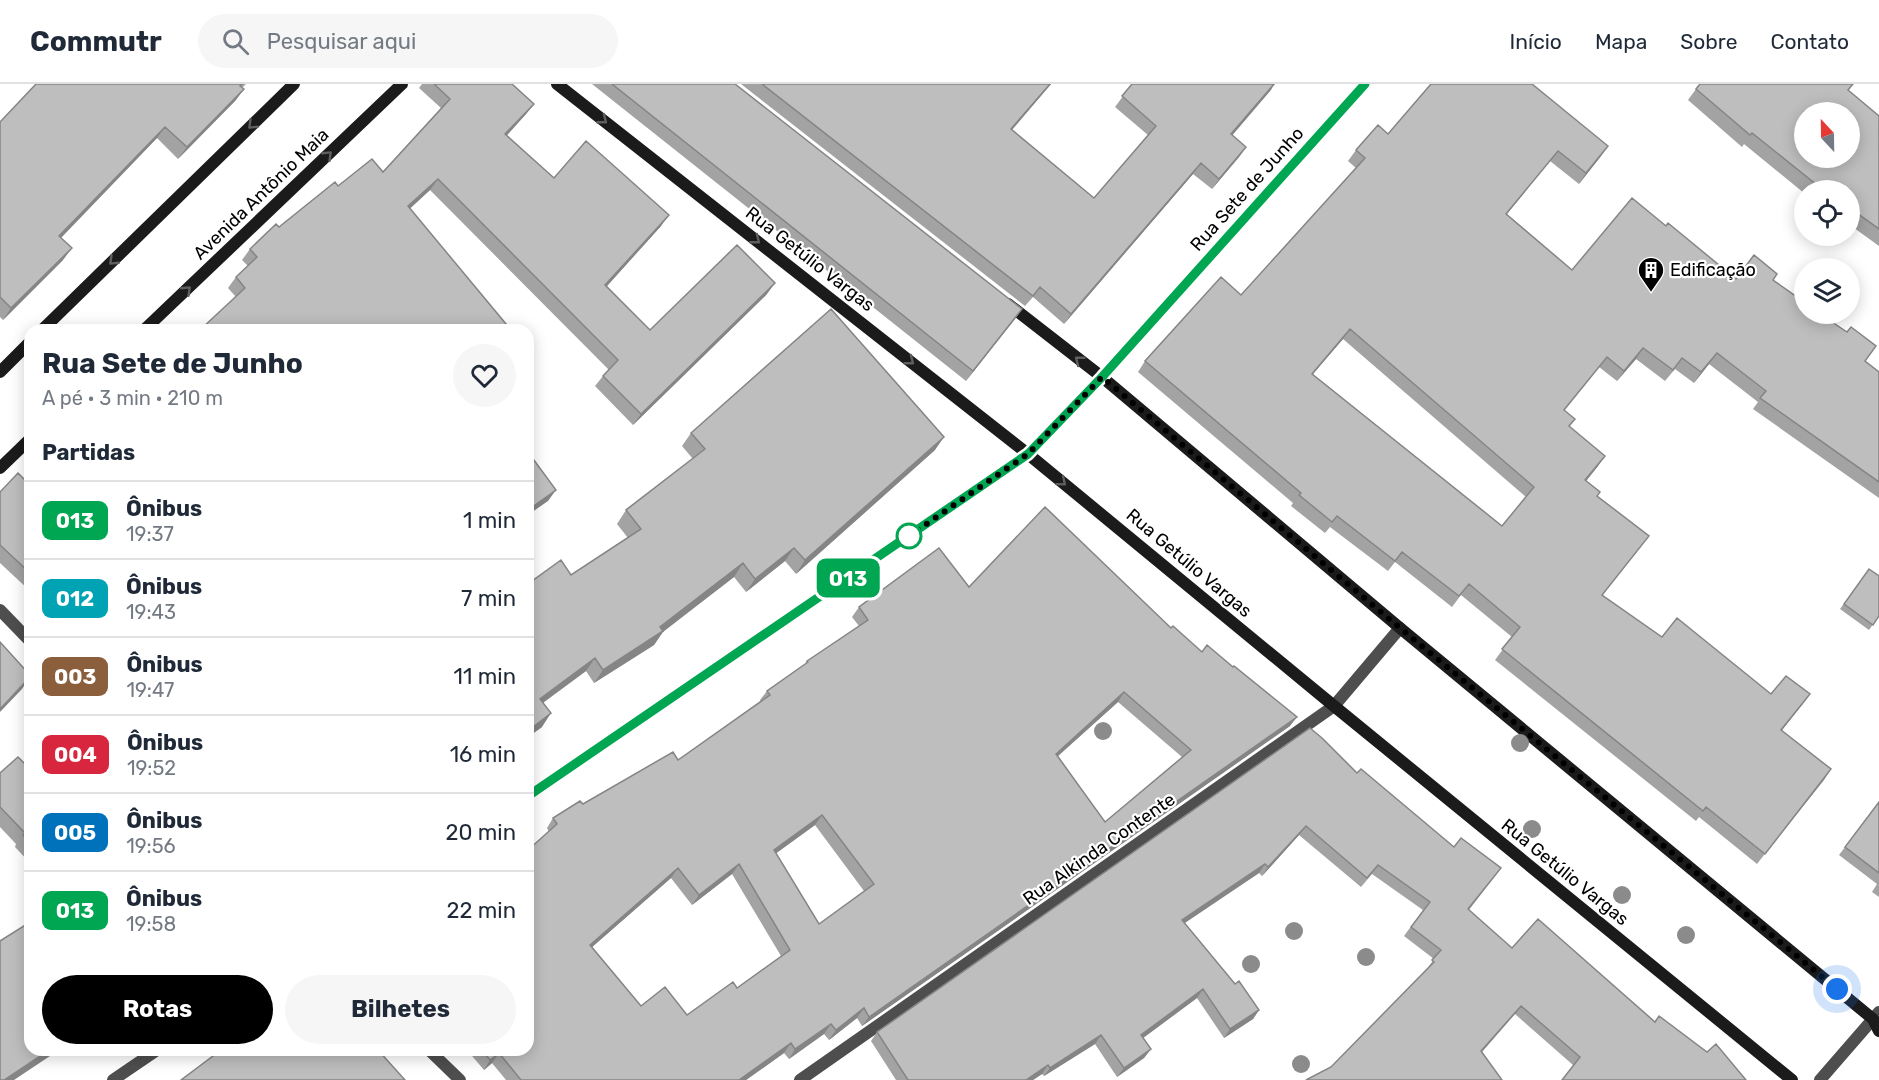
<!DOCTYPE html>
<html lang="pt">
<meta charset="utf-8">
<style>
body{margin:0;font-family:Rubik,sans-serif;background:#f6f6f7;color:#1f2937;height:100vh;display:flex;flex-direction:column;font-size:22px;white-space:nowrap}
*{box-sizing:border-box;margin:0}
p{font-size:20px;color:#747a83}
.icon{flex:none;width:33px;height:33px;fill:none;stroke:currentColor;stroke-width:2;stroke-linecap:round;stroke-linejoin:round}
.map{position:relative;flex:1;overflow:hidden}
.side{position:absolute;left:24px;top:240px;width:510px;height:732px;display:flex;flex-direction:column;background:#fff;border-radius:18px;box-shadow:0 3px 15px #0003}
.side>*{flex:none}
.badge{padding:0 12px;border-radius:9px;font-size:21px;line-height:39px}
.needle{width:39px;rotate:338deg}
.fabs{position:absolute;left:1794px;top:18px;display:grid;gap:12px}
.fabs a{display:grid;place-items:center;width:66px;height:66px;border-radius:50%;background:#fff;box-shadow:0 3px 15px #0003;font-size:30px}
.you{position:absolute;width:30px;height:30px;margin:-15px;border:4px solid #fff;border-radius:50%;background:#1a73e8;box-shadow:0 0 0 9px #1a73e833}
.map>.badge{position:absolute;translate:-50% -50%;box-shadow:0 0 0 3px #fff}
h2{padding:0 18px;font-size:22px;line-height:54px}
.round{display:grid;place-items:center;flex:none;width:63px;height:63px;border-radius:32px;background:#f6f6f7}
.head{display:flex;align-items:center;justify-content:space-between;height:102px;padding:0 18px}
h1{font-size:28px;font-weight:700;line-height:45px}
.action{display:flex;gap:12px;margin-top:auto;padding:12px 18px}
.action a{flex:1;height:69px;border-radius:36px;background:#000;color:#fff;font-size:24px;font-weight:700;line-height:69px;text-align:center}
.action a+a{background:#f6f6f7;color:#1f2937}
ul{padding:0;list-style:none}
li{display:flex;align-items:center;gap:18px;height:78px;padding:0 18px;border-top:2px solid #e0e1e3}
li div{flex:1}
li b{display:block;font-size:22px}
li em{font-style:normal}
li .badge{min-width:66px;font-weight:700;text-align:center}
header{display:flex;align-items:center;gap:36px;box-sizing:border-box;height:84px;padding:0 30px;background:#fff;border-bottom:2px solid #e0e1e3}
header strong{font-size:28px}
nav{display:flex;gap:33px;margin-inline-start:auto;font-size:21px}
.search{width:420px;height:54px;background:#f6f6f7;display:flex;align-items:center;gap:15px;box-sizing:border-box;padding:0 21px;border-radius:33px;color:#747a83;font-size:22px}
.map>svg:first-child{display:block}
</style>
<header>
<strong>Commutr</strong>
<div class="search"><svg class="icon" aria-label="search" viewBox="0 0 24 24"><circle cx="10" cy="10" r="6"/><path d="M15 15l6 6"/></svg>Pesquisar aqui</div>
<nav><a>Início</a><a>Mapa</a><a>Sobre</a><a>Contato</a></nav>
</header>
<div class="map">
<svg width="1879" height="996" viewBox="0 0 1879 996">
<rect width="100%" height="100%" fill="#fff"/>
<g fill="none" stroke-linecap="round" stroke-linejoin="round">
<path stroke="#4e4e4e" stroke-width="12" d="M 0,526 L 30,557
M 528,712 L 1028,370 L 1102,293 L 1365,0
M 429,966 L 460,996
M 113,996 L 157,966
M 800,996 L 1334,622 L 1400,544
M 1820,996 L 1879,928"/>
<path stroke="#1b1b1b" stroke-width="12" d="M 557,0 L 1028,370 L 1334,622 L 1792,996
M 1008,220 L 1102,293 L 1400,544 L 1873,935 L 1879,947
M 42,246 L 294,0
M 144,246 L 402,0
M 0,288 L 30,258
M 0,384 L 30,355"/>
</g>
<g fill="#8b8b8b">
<circle cx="1103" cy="647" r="9"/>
<circle cx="1520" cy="659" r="9"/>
<circle cx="1532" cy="745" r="9"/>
<circle cx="1622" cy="811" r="9"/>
<circle cx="1294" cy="847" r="9"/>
<circle cx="1686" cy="851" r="9"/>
<circle cx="1366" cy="873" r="9"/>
<circle cx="1251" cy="880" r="9"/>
<circle cx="1301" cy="980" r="9"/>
</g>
<path fill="#a3a3a3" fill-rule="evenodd" d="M 36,0 L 246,0 L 242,4 L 244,5 L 235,17 L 178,75 L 157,54 L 61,154 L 63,176 L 3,236 L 0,233 L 0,38 Z
M 422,0 L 512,0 L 534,20 L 526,30 L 507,51 L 554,94 L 661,142 L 607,202 L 650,246 L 767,210 L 633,341 L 595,302 L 603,292 L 609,286 L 430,106 L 410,124 L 236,213 L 228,204 L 236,193 L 248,182 L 242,176 L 250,165 L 338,102 L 383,88 L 441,24 L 419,4 Z
M 592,0 L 735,0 L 1022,225 L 966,297 Z
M 741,0 L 1051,0 L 1012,46 L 1094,114 L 1148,51 L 1115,23 L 1132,0 L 1275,0 L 1232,51 L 1246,63 L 1239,73 L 1212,105 L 1193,90 L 1064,240 L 1033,213 L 1025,222 Z
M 1431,0 L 1601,72 L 1579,100 L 1550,77 L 1507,130 L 1572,186 L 1666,142 L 1736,195 L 1773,196 L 1865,278 L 1879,288 L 1879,414 L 1753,325 L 1758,318 L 1709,280 L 1694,299 L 1675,285 L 1665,297 L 1636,275 L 1617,297 L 1599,283 L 1564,326 L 1570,343 L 1598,382 L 1586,397 L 1597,412 L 1641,462 L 1602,512 L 1662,553 L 1771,610 L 1810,610 L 1782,646 L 1831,685 L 1757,780 L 1699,733 L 1696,737 L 1495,576 L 1512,553 L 1461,511 L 1452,523 L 1395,478 L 1388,487 L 1330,443 L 1325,449 L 1291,422 L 1293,419 L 1138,288 L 1145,277 L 1241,211 L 1356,84 L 1348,77 L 1356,66 L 1388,50 ZM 1343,255 L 1526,413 L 1502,442 L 1313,290 Z
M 1696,5 L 1849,7 L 1879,32 L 1879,162 L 1850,141 L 1850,106 L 1804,106 L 1804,109 L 1744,60 L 1742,63 L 1688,16 Z
M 691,349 L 935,366 L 796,490 L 785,477 L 746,508 L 734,493 L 663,547 L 654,561 L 594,599 L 586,587 L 543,619 L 542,643 L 528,653 L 571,491 L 628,454 L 617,440 L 626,426 L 693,375 L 682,362 Z
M 30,401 L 30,507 L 0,479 L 0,408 Z
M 1869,485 L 1879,532 L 1869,546 L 1840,525 Z
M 969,503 L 1171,544 L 1290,642 L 862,942 L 857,934 L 829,956 L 824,950 L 789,975 L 784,969 L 746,996 L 506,996 L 492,979 L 484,986 L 467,966 L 528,966 L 549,748 L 547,744 L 553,734 L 678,676 L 761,618 L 760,616 L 767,607 L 804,581 L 807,577 L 859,542 L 852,533 L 859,523 ZM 1118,618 L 1182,673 L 1105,738 L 1058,672 ZM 815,741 L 864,807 L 819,840 L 776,769 ZM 732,790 L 781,872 L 737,904 L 687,931 L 641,922 L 592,863 L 671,794 L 692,821 Z
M 30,685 L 30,779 L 15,763 L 16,760 L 0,743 L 0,689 Z
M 1357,689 L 1454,763 L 1501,784 L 1469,826 L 1512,864 L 1655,938 L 1707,968 L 1746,996 L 1573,981 L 1515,930 L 1331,983 L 1427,885 L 1434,875 L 1404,852 L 1423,826 L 1372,790 L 1361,803 L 1299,751 L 1262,792 L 1259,789 L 1184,839 L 1235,900 L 1259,926 L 1253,935 L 1224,954 L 1197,914 L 1143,954 L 1151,965 L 1144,974 L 1117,993 L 1095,960 L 1044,992 L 1042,990 L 1033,996 L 896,996 L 871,957 L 877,948 Z
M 1879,718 L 1879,813 L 1872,808 L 1877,800 L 1839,771 Z"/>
<path fill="#858585" d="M 1050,0 L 1051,0 L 1004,55 L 1011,45 Z
M 1274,0 L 1271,6 L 1224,61 L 1231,50 Z
M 244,5 L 235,17 L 178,75 L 187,63 Z
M 534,20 L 526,30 L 498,61 L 505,50 Z
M 165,43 L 157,54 L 51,164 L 59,152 Z
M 1608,62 L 1601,72 L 1579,100 L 1586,89 Z
M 1246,63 L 1239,73 L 1212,105 L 1219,95 Z
M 1201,79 L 1193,90 L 1064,240 L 1071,230 Z
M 438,95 L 430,106 L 401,133 L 408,122 Z
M 669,131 L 661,142 L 598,212 L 605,201 Z
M 72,164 L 63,176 L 3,236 L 11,224 Z
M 775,199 L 767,210 L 633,341 L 641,330 Z
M 1022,225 L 1015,235 L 966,297 L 973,287 Z
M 1350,245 L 1343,255 L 1304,300 L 1312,290 Z
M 1643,264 L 1636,275 L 1617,297 L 1624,287 Z
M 1717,269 L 1709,280 L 1694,299 L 1701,288 Z
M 944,353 L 935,366 L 796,490 L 805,476 Z
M 1605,372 L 1598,382 L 1578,407 L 1585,396 Z
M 556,406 L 548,417 L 528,431 L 528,426 Z
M 794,464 L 785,477 L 746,508 L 755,495 Z
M 743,479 L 734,493 L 663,548 L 654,561 L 594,599 L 603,586 Z
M 595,574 L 586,587 L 530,628 L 540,615 Z
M 30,593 L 22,605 L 0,628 L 0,625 Z
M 1124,608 L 1118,618 L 1049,680 L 1056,670 Z
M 1810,610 L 1802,621 L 1774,656 L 1781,646 Z
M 551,629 L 542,643 L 528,653 L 528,647 Z
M 1297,633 L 1290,642 L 862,942 L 869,933 Z
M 1831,685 L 1824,696 L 1757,780 L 1765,770 Z
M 822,731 L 815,741 L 767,776 L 774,766 Z
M 1306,742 L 1299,751 L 1262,792 L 1268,783 Z
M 739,780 L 732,790 L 692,821 L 699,811 Z
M 1265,780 L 1259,789 L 1176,845 L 1182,836 Z
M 678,784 L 671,794 L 583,871 L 590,861 Z
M 1203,905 L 1197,914 L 1135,960 L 1141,951 Z
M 1521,922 L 1515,930 L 1475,976 L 1481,967 Z
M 864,924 L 857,934 L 829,956 L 836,946 Z
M 1259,926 L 1253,935 L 1224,954 L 1230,945 Z
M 831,940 L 824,950 L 789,975 L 795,965 Z
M 1101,951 L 1095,960 L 1044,992 L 1050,984 Z
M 791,959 L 784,969 L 746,996 L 739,996 Z
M 1151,965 L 1144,974 L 1117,993 L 1124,984 Z
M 49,966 L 59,966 L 14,996 L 4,996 Z
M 499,969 L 492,979 L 484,986 L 490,976 Z
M 1048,981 L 1042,990 L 1033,996 L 1026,996 Z"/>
<path fill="#bebebe" stroke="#858585" stroke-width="1.5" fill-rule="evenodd" d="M 36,0 L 242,0 L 240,2 L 244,5 L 187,63 L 165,43 L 59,152 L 72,164 L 11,224 L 0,213 L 0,38 Z
M 434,0 L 512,0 L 534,20 L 505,50 L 554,94 L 586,57 L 669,131 L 605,201 L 650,246 L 737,161 L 775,199 L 641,330 L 603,292 L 618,276 L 438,95 L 408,122 L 511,246 L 200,246 L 245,204 L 236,193 L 257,173 L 250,165 L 276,140 L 279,143 L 335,98 L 338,102 L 372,75 L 383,88 L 450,15 Z
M 612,0 L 735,0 L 1022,225 L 973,287 Z
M 762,0 L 1050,0 L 1011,45 L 1094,114 L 1156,42 L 1122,12 L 1132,0 L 1274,0 L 1231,50 L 1246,63 L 1219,95 L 1201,79 L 1071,230 L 1040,203 L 1033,212 Z
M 1431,0 L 1532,0 L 1608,62 L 1586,89 L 1558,67 L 1506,130 L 1572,186 L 1632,114 L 1666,142 L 1668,139 L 1736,195 L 1754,171 L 1777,190 L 1773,196 L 1804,218 L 1804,230 L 1820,230 L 1847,248 L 1851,243 L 1876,262 L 1865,277 L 1879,288 L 1879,398 L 1760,314 L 1766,307 L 1717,269 L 1701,288 L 1682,274 L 1673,286 L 1643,264 L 1624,287 L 1607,273 L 1564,326 L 1575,335 L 1569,342 L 1605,372 L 1585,396 L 1600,408 L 1597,412 L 1649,452 L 1602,511 L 1662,553 L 1677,534 L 1771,610 L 1786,592 L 1810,610 L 1781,646 L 1831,685 L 1765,770 L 1706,723 L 1703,727 L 1502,565 L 1520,543 L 1469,500 L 1459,512 L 1402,468 L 1395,477 L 1337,432 L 1332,438 L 1299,411 L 1301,409 L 1145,277 L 1221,193 L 1241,211 L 1365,74 L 1356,66 L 1378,41 L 1388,50 ZM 1350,245 L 1534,403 L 1502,442 L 1312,290 Z
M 1700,0 L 1853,0 L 1848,6 L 1879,32 L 1879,145 L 1850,124 L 1850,106 L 1829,106 L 1819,98 L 1817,101 L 1752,49 L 1750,51 L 1696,5 ZM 1804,28 L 1850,28 L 1850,74 L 1804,74 Z
M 831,225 L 944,353 L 805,476 L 794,464 L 755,495 L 743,479 L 660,543 L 663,547 L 603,586 L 595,574 L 540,615 L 551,629 L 528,647 L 528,500 L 561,476 L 571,491 L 641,445 L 626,426 L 705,365 L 691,349 Z
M 528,368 L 556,406 L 528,426 Z
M 18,389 L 30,401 L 30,489 L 0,461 L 0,408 Z
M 1045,423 L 1171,544 L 1173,542 L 1202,568 L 1207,561 L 1233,583 L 1234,582 L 1297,633 L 869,933 L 864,924 L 836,946 L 831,940 L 795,965 L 791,959 L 739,996 L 521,996 L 499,969 L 490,976 L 482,966 L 528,966 L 528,766 L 557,740 L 553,734 L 580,717 L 583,720 L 673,668 L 678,676 L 770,611 L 767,607 L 808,578 L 807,577 L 868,536 L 859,523 L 939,464 L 969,503 ZM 1124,608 L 1191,666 L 1105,738 L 1056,670 ZM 822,731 L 874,800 L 819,840 L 774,766 ZM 739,780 L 790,866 L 737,904 L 733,898 L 687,931 L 665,903 L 641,922 L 590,861 L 678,784 L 699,811 Z
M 1869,485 L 1879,492 L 1879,532 L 1873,541 L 1844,520 Z
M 0,558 L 30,591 L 30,593 L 0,625 Z
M 1310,644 L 1322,654 L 1357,689 L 1361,685 L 1454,763 L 1461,754 L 1501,784 L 1468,825 L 1512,864 L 1538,835 L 1655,938 L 1659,932 L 1707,968 L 1716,960 L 1746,996 L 1562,996 L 1580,973 L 1521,922 L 1481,967 L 1502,996 L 1306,996 L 1331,983 L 1434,878 L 1432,876 L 1441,866 L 1411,843 L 1430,818 L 1378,781 L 1367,794 L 1306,742 L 1268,783 L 1265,780 L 1182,836 L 1235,900 L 1239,897 L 1259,926 L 1230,945 L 1203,905 L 1141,951 L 1151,965 L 1124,984 L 1101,951 L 1050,984 L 1048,981 L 1026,996 L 908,996 L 877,948 Z
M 18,673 L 30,685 L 30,759 L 23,751 L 25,749 L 0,723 L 0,689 Z
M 1879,718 L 1879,789 L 1845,763 Z
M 30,838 L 30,966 L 49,966 L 4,996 L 0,996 L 0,857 Z
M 221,966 L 306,966 L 308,969 L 312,966 L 378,966 L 405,996 L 181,996 Z"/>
<defs><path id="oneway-chevron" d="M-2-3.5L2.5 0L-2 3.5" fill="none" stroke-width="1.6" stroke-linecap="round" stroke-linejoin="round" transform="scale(1.5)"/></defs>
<g stroke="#5f5f5f">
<use href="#oneway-chevron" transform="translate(603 36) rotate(38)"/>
<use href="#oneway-chevron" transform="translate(252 41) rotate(136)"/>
<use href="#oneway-chevron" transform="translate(328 71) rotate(-44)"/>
<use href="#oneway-chevron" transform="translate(756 156) rotate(38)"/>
<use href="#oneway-chevron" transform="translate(113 177) rotate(136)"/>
<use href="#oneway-chevron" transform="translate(187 206) rotate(-44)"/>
<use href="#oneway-chevron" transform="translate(1079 276) rotate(-142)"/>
<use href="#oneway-chevron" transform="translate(910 277) rotate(38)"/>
<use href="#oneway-chevron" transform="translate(1062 398) rotate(40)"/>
</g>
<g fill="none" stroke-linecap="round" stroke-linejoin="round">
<g stroke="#fff" stroke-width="14">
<path id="line" d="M 528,712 L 1028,370 L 1102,293 L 1365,0"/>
</g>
<use href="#line" stroke="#00a651" stroke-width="9"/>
<path stroke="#000" stroke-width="6" stroke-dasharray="0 10.8" d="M 909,452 L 1028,370 L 1102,293 L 1400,544 L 1837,905"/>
</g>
<defs>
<g id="building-pin" transform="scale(1.35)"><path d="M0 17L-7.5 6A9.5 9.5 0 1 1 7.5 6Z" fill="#000" stroke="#fff"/><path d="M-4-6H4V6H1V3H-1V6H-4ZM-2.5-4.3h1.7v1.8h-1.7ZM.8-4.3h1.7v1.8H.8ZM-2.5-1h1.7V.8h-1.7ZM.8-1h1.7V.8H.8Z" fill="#fff"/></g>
</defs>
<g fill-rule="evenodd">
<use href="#building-pin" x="1651" y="186"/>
</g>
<circle fill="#fff" stroke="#00a651" stroke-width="3" cx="909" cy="452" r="12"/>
<g text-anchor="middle" stroke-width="4.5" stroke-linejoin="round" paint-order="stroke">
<g font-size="18" fill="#000" stroke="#fff">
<text transform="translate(1247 105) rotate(-48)" y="6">Rua Sete de Junho</text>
<text transform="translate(261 110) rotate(-44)" y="6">Avenida Antônio Maia</text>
<text transform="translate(810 175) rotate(38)" y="6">Rua Getúlio Vargas</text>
<text transform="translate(1189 479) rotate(40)" y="6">Rua Getúlio Vargas</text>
<text transform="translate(1099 765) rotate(-35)" y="6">Rua Alkinda Contente</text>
<text transform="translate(1565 788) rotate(39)" y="6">Rua Getúlio Vargas</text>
</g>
<g font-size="18" fill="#000" stroke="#fff" text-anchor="start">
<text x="1670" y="192">Edificação</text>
</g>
</g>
</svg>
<div class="fabs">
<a><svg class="needle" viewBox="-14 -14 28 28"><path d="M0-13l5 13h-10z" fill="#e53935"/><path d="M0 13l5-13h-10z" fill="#747a83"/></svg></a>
<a><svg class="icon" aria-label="locate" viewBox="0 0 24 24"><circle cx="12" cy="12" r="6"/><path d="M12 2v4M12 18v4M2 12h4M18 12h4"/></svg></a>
<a><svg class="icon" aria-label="layers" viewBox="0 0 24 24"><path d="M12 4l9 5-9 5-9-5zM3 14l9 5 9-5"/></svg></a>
</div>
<div class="you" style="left:1837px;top:905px"></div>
<b class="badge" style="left:848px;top:494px;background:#00a651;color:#fff">013</b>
<section class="side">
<div class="head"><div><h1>Rua Sete de Junho</h1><p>A pé · 3 min · 210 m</p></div><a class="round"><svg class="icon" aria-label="heart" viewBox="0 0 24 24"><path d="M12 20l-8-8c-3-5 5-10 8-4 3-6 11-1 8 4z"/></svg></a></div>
<h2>Partidas</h2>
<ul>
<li><span class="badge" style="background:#00a651;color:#fff">013</span><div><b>Ônibus</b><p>19:37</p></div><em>1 min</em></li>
<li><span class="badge" style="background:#00a3b4;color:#fff">012</span><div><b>Ônibus</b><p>19:43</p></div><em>7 min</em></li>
<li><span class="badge" style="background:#8b5e3c;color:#fff">003</span><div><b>Ônibus</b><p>19:47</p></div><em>11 min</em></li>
<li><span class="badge" style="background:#d7263d;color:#fff">004</span><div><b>Ônibus</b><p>19:52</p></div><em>16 min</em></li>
<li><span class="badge" style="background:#0072bc;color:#fff">005</span><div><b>Ônibus</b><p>19:56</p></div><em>20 min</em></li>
<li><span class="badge" style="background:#00a651;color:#fff">013</span><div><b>Ônibus</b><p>19:58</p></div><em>22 min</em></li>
</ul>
<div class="action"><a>Rotas</a><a>Bilhetes</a></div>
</section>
</div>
